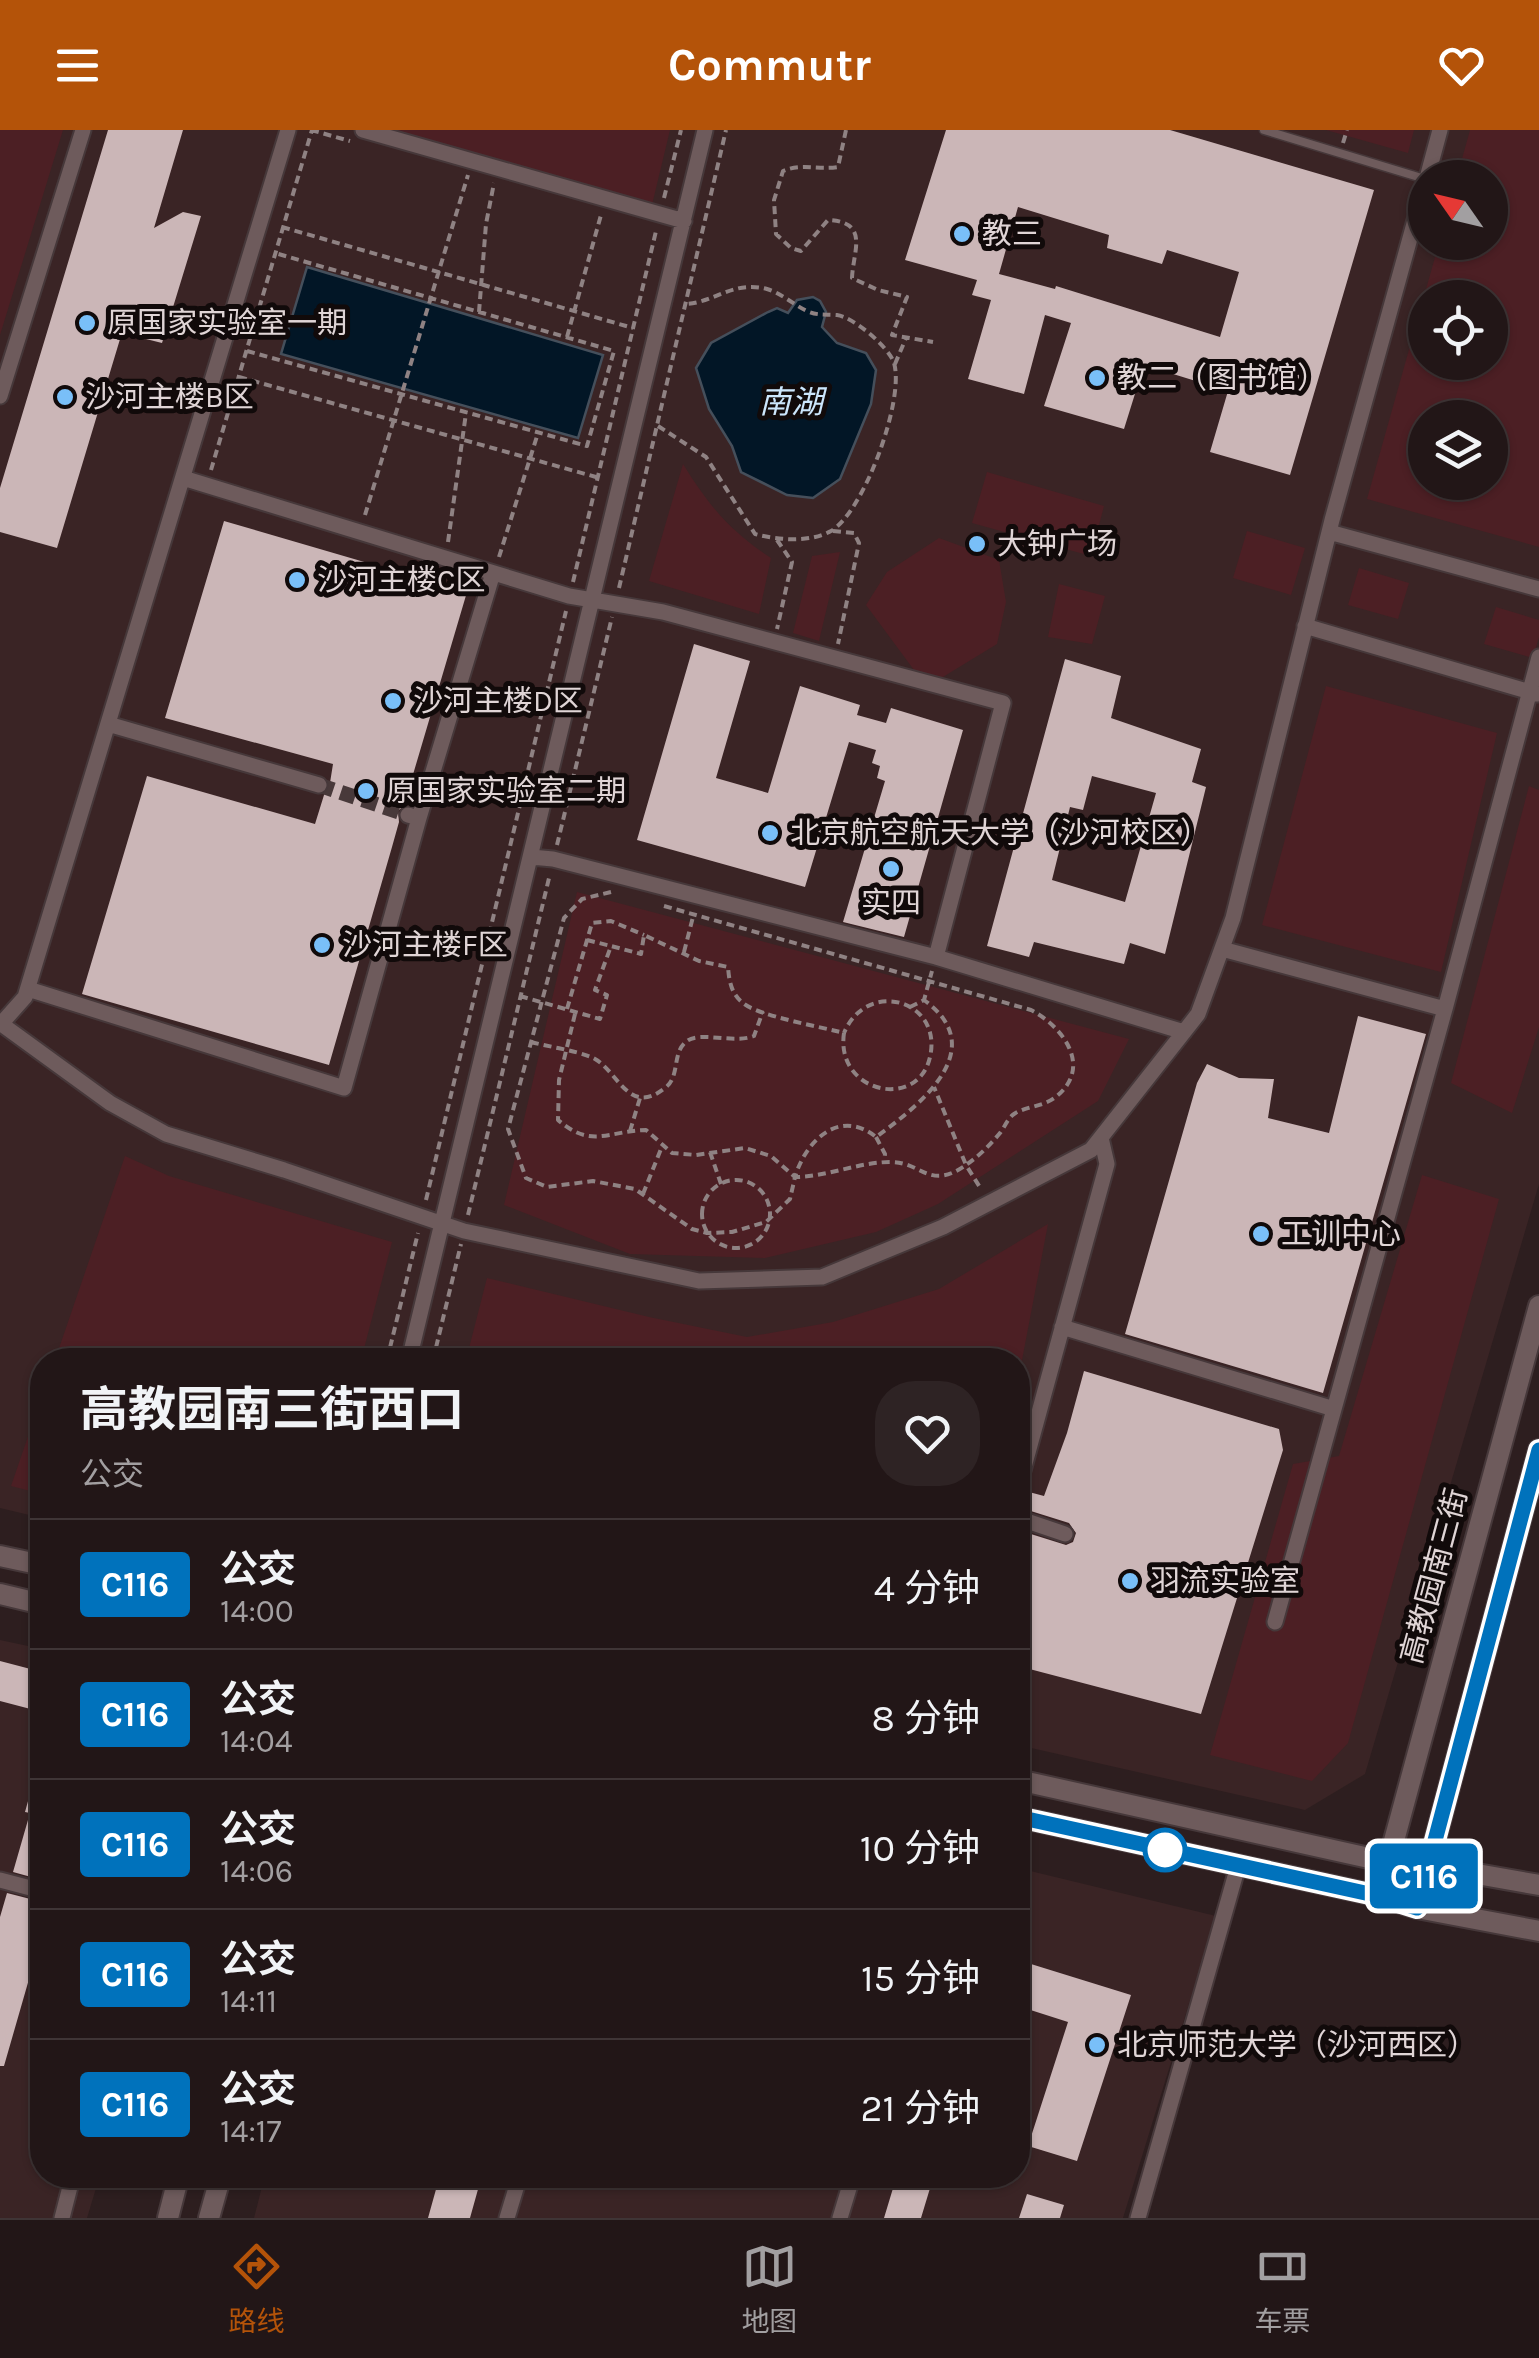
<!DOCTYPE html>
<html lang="zh">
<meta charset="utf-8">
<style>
body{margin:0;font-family:Karla,"Noto Sans SC",sans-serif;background:#2e2324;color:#f1f3f6;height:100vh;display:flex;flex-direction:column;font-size:38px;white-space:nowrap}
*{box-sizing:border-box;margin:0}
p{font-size:32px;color:#a29fa1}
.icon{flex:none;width:55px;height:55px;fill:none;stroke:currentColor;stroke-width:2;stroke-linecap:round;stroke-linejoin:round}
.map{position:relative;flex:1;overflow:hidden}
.panel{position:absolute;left:30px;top:1218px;width:1000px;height:840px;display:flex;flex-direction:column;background:#221617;border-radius:40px;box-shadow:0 2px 8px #0004,0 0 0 2px #3f3536}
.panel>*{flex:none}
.badge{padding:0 20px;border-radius:8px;font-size:35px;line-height:65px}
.needle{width:65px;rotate:304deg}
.tools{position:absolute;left:1408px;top:30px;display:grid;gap:20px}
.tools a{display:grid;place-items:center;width:100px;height:100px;border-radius:50%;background:#221617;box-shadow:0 2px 8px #0004,0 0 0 2px #3f3536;font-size:50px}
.map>.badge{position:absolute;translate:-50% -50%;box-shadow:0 0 0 5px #fff}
.round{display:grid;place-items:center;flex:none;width:105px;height:105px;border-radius:40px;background:#2e2324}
.overview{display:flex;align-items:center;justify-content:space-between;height:170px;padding:0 50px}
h1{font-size:48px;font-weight:700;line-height:75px}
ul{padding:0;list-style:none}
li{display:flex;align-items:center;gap:30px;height:130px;padding:0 50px;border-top:2px solid #3f3536}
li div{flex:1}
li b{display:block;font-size:38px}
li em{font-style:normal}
li .badge{min-width:110px;font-weight:700;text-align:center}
header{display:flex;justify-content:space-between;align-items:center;height:130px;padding:0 50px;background:#b45309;color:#fff;font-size:45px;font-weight:700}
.menu{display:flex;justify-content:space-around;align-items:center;height:140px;border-top:2px solid #3f3536;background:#221617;font-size:28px;color:#a29fa1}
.menu a{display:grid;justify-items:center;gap:5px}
.menu .active{color:#b45309}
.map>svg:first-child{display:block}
</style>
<header><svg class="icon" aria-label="menu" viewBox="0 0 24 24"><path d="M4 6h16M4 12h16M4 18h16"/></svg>Commutr<svg class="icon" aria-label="heart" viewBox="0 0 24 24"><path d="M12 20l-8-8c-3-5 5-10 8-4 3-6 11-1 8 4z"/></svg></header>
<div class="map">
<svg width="1539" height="2088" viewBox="0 0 1539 2088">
<rect width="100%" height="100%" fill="#2d1e1f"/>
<path fill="#3a2425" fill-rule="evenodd" d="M 0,0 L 1539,0 L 1539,1054 L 1365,1644 L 1305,1680 L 1018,1615 L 1018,1230 L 42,1230 L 42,1388 L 0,1378 ZM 1425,48 L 1490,48 L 1490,112 L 1425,112 ZM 1425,168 L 1490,168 L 1490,232 L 1425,232 ZM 1425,288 L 1490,288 L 1490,352 L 1425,352 Z
M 0,1510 L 42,1519 L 42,2045 L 100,2045 L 87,2088 L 0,2088 Z
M 1018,1738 L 1216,1786 L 1123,2088 L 254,2088 L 265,2045 L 1018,2045 Z"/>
<path fill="#4c1f24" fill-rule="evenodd" d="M 0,0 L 63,0 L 0,205 Z
M 386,0 L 670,0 L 651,79 Z
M 1326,0 L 1414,0 L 1408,23 Z
M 1470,0 L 1539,0 L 1539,417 L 1367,369 L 1439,113 L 1490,112 L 1490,48 L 1457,47 ZM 1425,168 L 1490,168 L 1490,232 L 1425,232 ZM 1425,288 L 1490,288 L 1490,352 L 1425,352 Z
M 683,334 C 709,376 730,401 771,428 L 759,484 L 649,451 Z
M 987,342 L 1104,376 L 1091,426 L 972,393 Z
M 1247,401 L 1305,418 L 1291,465 L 1233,448 Z
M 939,408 L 999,430 L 1006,472 L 997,514 L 938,550 L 914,540 L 866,475 L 887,442 Z
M 840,422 L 819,511 L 793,503 L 812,426 Z
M 1359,438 L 1409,453 L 1398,489 L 1348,475 Z
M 1059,454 L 1105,466 L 1092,514 L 1048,507 Z
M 1496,477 L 1539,490 L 1539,507 L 1533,528 L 1484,514 Z
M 1326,556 L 1497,603 L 1441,842 L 1262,795 Z
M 1529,656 L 1539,660 L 1539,897 L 1512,983 L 1451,953 Z
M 577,762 L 1129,909 L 1098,971 L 938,1074 L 876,1102 L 765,1128 L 630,1124 L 504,1075 Z
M 125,1026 L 169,1046 L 392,1112 L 361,1230 L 55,1230 Z
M 1422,1045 L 1499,1069 L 1348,1613 L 1312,1651 L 1210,1625 L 1293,1334 L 1339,1326 Z
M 1048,1094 L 1018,1251 L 1018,1230 L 466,1230 L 487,1148 L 649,1187 L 747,1207 L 833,1192 L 939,1159 Z
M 42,1266 L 42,1364 L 11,1356 Z"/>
<path fill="#021626" stroke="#454f5b" stroke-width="2.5" d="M 307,137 L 603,225 L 578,308 L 281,224 Z
M 813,167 L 820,171 L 826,182 L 822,197 L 837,213 L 866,223 L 876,240 L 871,274 L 840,349 L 813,368 L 787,365 L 741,342 L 732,316 L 709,279 L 696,238 L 711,213 L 768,182 L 777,178 L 788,183 L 797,170 Z"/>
<path fill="#cbb6b7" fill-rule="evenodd" d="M 108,0 L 183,0 L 154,98 L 183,82 L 201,86 L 162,213 L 146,209 L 130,176 L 57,418 L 0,402 L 0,358 Z
M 946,0 L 1170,0 L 1374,60 L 1290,345 L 1210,322 L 1228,261 L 1144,235 L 1124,299 L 1044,276 L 1071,193 L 1045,185 L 1024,264 L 968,249 L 991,170 L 972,165 L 977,150 L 905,130 ZM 1018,77 L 1109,105 L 1107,118 L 1162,134 L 1167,120 L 1239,142 L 1220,207 L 1056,156 L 1055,159 L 999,144 Z
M 224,391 L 467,462 L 404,675 L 398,681 L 399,692 L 392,717 L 329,935 L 82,864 L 147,646 L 315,694 L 324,665 L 329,659 L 333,634 L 165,588 Z
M 694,514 L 750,531 L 716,648 L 768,663 L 800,556 L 860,575 L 857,585 L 886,593 L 891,578 L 963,600 L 904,807 L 843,792 L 885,651 L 877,648 L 880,636 L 872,633 L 876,620 L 849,612 L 805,757 L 637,710 Z
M 1065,529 L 1121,546 L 1111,588 L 1201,619 L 1192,652 L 1206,657 L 1165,824 L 1130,813 L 1124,834 L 1034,812 L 1029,827 L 987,816 ZM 1092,646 L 1156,663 L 1125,772 L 1052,750 L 1070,677 L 1083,680 Z
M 1358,886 L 1426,904 L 1323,1263 L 1125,1204 L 1197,953 L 1207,934 L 1239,948 L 1274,949 L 1268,988 L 1329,1003 Z
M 1084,1241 L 1279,1299 L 1283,1320 L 1201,1584 L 1018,1536 L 1018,1400 L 1066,1415 L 1073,1412 L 1076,1403 L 1069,1393 L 1018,1377 L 1018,1370 L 1029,1362 L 1044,1366 L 1067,1303 Z
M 0,1531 L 42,1542 L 42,1582 L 0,1571 Z
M 38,1635 L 42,1635 L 42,1750 L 13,1742 L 30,1683 L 25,1682 Z
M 7,1763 L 42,1772 L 42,1804 L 4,1936 L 0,1936 L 0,1787 Z
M 1018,1830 L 1131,1865 L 1077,2031 L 1028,2016 L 1068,1892 L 1018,1876 Z
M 440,2045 L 482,2045 L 470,2088 L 428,2088 Z
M 897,2045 L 934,2045 L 921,2088 L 884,2088 Z
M 1027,2064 L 1064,2075 L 1060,2088 L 1019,2088 Z"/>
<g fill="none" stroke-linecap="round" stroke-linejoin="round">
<path stroke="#48393a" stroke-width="15" stroke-dasharray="15 8" stroke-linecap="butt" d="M 319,655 L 408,685"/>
<g stroke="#46383a" stroke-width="11">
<path id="service" d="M 1264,0 L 1425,49"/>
</g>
<g stroke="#46383a" stroke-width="19">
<path id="minor" d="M 363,0 L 684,91
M 1427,48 L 1440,0
M 0,266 L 83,0
M 183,348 L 569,466 L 663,482 L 1003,573 L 936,827
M 1329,402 L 1539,459
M 1305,496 L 1537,564
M 108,594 L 319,655
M 419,688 L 493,443
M 531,727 L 553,729 L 936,827 L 1184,902
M 1222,819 L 1445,879 L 1539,527
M 28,859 L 344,958 L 419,688 L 408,685
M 0,893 L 110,973 L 166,1004 L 284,1040 L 464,1101 L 699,1151 L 822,1147 L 943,1097 L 1091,1020 L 1198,884 L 1233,788 L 1332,390 L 1425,54
M 1,894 L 25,867 L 288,0
M 1062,1197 L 1334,1279
M 409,1230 L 705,0
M 1018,1359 L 1107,1034 L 1101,1008
M 1018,1388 L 1065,1404
M 1275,1492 L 1445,879
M 0,1750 L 42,1761
M 62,2088 L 73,2045
M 507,2088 L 520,2045
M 840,2088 L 853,2045
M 1138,2088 L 1238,1736"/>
</g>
<g stroke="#46383a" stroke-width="24">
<path id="tertiary" d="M 0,1426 L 42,1435
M 0,1464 L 42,1474
M 1018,1650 L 1387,1732 L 1426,1735 L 1539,1755
M 1018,1687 L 1379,1766 L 1417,1778 L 1539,1801
M 1379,1766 L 1539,1176
M 1417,1778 L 1539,1320
M 168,2088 L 179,2045
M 209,2088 L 221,2045"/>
</g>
<path stroke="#8f8283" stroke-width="4" stroke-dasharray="8 5" stroke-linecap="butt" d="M 311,0 L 350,11
M 846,0 L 838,37 C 817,40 802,33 783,41 L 774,70 L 776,104 L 791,118 L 801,121 L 828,90 C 870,92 853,121 852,148 L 878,160 L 907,167 L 892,205 L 933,212
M 1343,13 L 1347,0
M 664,68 L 681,0
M 282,97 L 633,198
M 479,182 L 486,94 L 494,53
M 567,207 L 601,85
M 247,221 L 587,316 L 614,221 L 275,123
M 895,234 L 906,208
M 239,247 L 596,347
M 658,296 L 706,327 L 755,404 C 778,410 809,413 831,401 C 864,382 905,269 894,233 C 889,217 853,187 837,185 C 826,184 818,186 807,181 C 794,175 781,163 767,159 C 733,150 714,173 685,174
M 211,340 L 312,0
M 365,385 L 468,45
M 833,401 L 854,403 L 859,413 L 838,514
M 777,410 L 792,432 L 777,499
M 448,412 L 466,283
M 499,427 L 538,303
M 573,452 L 656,101
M 619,458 L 726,0
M 557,715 L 612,487
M 611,762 L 582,769 L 564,788 L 508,999 L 526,1048 L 547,1057 L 593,1051 L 635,1059 L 692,1099 L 707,1103 L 732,1102 L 766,1092 L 790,1069 L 795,1047 C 827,1047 858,1032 891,1032 C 922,1032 929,1061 966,1035 L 934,957
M 664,776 L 1031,880 C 1062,896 1093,936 1057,966 C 1044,977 1026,976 1014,984 C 1008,988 1004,998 1000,1003 C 990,1015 979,1026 966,1035 L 981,1059
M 587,810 L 611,816
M 684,822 L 694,783
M 520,866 L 600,889 L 607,865 L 595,860 L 611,816 L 641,824 L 644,805 L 699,831 L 728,837 C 729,850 731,864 743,873 C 758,886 822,897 844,903 C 835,963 918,981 930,927 C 943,870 867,848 844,903
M 910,877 L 924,870 L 932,841
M 567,879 L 592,793 L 611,791 L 644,805
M 575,884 L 559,950 L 558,990 C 592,1019 607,1001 646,1000 L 672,1023 L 696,1025 L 745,1018 L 771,1026 L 795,1047 C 806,1010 840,978 876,1007 C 920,975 992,919 924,870
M 531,912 C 550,917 573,920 591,927 C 618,938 627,988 665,958 C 681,946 671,923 687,911 C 700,901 735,914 754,906 L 763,881
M 630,1001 L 640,968
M 876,1007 L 885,1024 L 884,1033
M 710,1022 L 721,1054
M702 1084a34 34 0 1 1 68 0a34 34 0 1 1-68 0Z
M 643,1064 L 663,1014
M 426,1070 L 566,481
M 468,1085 L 550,744
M 387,1230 L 418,1103
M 433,1230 L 461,1114"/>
<use href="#service" stroke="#6e5b5c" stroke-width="8"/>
<use href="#minor" stroke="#6e5b5c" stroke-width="15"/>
<use href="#tertiary" stroke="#6e5b5c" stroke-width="20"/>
</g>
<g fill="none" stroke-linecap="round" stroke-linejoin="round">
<g stroke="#fff" stroke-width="22">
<path id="line" d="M 1018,1687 L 1379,1766 L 1417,1778 L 1539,1320"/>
</g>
<use href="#line" stroke="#0072bc" stroke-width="15"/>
</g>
<g fill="#79bff8" stroke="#110a0a" stroke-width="4">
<circle cx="962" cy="104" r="10"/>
<circle cx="87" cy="193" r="10"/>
<circle cx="1097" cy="248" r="10"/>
<circle cx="65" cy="267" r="10"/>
<circle cx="977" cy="414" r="10"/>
<circle cx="297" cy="450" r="10"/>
<circle cx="393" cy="571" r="10"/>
<circle cx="366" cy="661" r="10"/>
<circle cx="770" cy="703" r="10"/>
<circle cx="891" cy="739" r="10"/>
<circle cx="322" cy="815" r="10"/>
<circle cx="1261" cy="1104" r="10"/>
<circle cx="1130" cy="1451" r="10"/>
<circle cx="1097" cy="1915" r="10"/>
</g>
<circle fill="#fff" stroke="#0072bc" stroke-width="5" cx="1165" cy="1720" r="20"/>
<g text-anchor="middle" stroke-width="10" stroke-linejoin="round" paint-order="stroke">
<g font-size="30" fill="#e0d5d6" stroke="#110a0a" text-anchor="start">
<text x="982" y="114">教三</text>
<text x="107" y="203">原国家实验室一期</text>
<text x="1117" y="258">教二（图书馆）</text>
<text x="85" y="277">沙河主楼B区</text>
<text x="997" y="424">大钟广场</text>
<text x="317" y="460">沙河主楼C区</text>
<text x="413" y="581">沙河主楼D区</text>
<text x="386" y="671">原国家实验室二期</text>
<text x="790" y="713">北京航空航天大学（沙河校区）</text>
<text x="891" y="783" text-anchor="middle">实四</text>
<text x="342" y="825">沙河主楼F区</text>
<text x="1281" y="1114">工训中心</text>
<text x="1150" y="1461">羽流实验室</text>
<text x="1117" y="1925">北京师范大学（沙河西区）</text>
</g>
<g font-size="30" fill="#e0d5d6" stroke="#110a0a">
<text transform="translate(1434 1446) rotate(-75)" y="10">高教园南三街</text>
</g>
<g font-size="32" font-style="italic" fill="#cce6fc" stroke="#110a0a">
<text x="791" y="283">南湖</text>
</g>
</g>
</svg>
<div class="tools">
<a><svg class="needle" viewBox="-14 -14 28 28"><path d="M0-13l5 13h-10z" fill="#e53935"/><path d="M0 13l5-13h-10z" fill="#a29fa1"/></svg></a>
<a><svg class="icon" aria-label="locate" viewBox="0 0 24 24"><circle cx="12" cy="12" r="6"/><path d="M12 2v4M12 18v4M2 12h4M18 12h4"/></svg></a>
<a><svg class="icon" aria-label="layers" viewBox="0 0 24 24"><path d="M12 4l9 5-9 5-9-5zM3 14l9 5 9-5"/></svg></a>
</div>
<b class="badge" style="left:1424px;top:1746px;background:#0072bc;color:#fff">C116</b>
<section class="panel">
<div class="overview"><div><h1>高教园南三街西口</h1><p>公交</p></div><a class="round"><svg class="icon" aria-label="heart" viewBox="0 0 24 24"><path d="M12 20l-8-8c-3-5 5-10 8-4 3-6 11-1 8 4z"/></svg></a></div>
<ul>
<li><span class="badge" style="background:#0072bc;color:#fff">C116</span><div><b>公交</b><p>14:00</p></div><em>4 分钟</em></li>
<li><span class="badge" style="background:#0072bc;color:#fff">C116</span><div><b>公交</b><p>14:04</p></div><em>8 分钟</em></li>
<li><span class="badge" style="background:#0072bc;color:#fff">C116</span><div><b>公交</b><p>14:06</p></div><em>10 分钟</em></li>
<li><span class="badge" style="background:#0072bc;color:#fff">C116</span><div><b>公交</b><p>14:11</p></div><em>15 分钟</em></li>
<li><span class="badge" style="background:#0072bc;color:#fff">C116</span><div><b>公交</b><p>14:17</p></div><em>21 分钟</em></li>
</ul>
</section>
</div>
<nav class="menu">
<a class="active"><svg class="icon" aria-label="directions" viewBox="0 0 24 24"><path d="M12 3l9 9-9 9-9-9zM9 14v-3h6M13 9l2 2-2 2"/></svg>路线</a>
<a><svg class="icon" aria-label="map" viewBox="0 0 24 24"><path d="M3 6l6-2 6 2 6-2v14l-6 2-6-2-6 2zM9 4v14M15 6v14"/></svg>地图</a>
<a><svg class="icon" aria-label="tickets" viewBox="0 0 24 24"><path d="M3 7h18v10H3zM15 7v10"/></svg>车票</a>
</nav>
